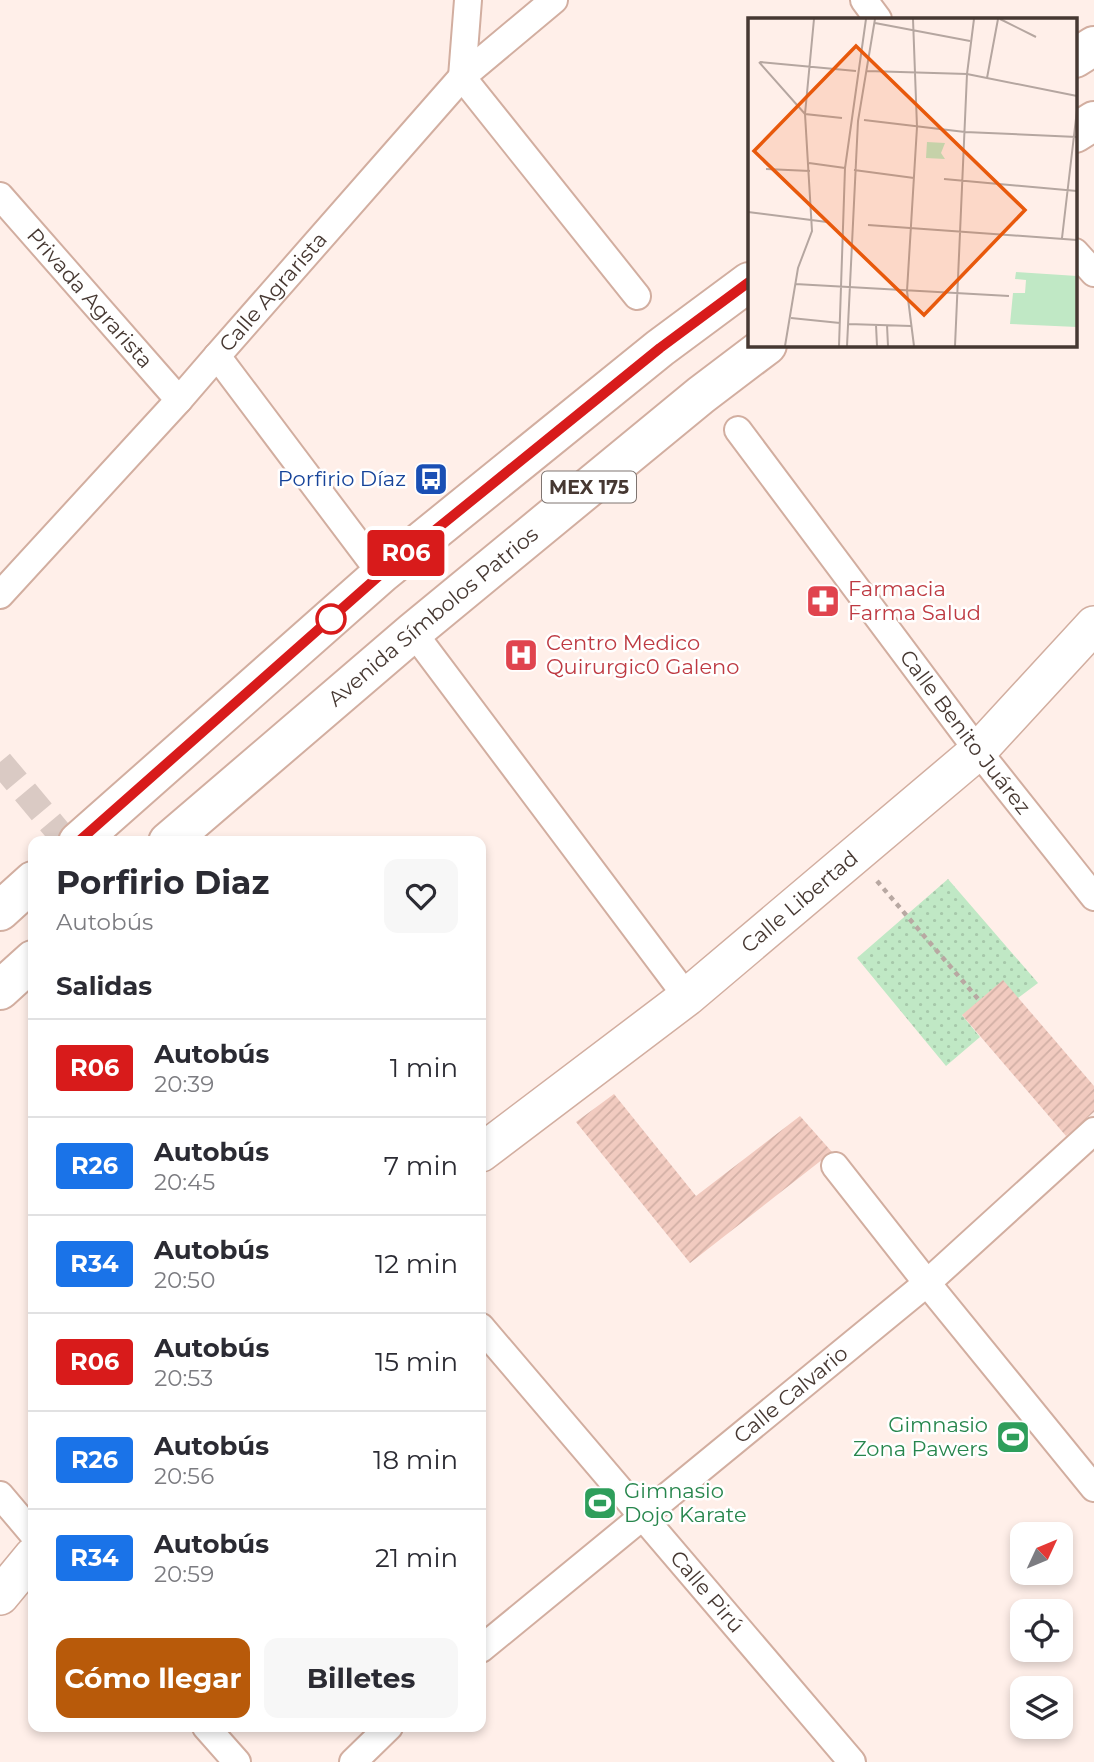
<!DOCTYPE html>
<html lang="es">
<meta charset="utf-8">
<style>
body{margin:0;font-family:Montserrat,sans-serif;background:#f7f7f7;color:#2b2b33;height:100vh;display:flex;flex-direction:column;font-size:26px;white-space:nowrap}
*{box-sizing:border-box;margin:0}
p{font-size:23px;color:#7c7c81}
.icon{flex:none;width:38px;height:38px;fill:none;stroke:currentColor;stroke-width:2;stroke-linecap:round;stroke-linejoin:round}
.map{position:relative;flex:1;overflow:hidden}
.sheet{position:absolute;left:28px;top:836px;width:458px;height:896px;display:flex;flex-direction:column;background:#fff;border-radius:14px;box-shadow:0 4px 10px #0003}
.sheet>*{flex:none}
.badge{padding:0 14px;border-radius:5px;font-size:24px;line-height:46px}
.needle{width:46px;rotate:46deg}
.tools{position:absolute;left:1010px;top:1522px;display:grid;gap:14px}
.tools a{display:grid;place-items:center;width:63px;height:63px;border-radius:14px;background:#fff;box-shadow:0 4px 10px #0003;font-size:35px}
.map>.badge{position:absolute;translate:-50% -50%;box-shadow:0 0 0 4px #fff}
h2{padding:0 28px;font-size:26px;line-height:63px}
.round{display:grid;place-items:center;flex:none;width:74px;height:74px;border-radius:14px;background:#f7f7f7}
.head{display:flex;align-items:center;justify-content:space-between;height:119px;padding:0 28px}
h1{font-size:33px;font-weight:700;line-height:52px}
.primary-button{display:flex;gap:14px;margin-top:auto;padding:14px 28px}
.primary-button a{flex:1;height:80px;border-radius:14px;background:#b85a0a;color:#fff;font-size:28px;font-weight:700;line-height:80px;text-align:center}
.primary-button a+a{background:#f7f7f7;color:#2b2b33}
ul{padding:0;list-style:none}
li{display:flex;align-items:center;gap:21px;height:98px;padding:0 28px;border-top:2px solid #e1e1e2}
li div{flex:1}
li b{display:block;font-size:26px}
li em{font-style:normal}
li .badge{min-width:77px;font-weight:700;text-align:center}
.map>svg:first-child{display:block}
</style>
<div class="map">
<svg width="1094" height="1762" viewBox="0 0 1094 1762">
<defs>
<pattern id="garden-dots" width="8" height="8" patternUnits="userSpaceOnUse" patternTransform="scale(1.75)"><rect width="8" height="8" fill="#c0e8c5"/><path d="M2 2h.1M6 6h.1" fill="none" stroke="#a6c8aa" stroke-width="1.8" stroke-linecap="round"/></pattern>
<pattern id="building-hatch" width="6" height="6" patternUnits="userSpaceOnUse" patternTransform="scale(1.75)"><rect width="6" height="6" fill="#f2cbc0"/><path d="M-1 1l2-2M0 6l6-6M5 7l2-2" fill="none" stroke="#d1afa5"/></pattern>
</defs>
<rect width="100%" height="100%" fill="#ffefe9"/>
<path fill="url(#garden-dots)" d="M 948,879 L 1038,983 L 1018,998 L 962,1015 L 980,1037 L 946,1066 L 857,958 Z"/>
<path fill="url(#building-hatch)" d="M 1003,980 L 1094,1086 L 1094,1112 L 1066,1136 L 962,1015 Z
M 614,1094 L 696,1196 L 800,1116 L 832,1152 L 690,1263 L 576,1122 Z"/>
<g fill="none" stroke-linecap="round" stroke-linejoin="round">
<path stroke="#dacac4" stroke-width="26" stroke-dasharray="26 13" stroke-linecap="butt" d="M 0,762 L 67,842"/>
<g stroke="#d2aea0" stroke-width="30">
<g id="street">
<path d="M 468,0 L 462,77 L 637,296"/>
<path d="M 864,0 L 878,19"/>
<path id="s1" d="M 0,196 L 179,400"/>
<path d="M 1075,252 L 1094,273"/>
<path d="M 217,356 L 381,574"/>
<path id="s2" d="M 738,430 L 978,751 L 1094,897"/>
<path id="s3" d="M 0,595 L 179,400 L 217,356 L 462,77 L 554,0"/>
<path d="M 413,632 L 687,997"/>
<path d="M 835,1166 L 927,1283 L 1094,1488"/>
<path id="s4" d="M 481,1327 L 852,1762"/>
<path d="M 0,1495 L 33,1534"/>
<path id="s5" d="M 481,1649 L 927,1283 L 1094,1131"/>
<path d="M 206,1727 L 237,1762"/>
<path d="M 353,1762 L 389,1727"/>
</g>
</g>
<g stroke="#d2aea0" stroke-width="40">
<g id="secondary">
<path id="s6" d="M 481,1153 L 687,997 L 978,751 L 1094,625"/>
<path d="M 0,1596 L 33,1556"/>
</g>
</g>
<g stroke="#d2aea0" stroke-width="42">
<g id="highway">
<path d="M 1075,58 L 1094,46"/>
<path d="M 1075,133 L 1094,121"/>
<path d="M 78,842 L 381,574 L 660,348 L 749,282"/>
<path id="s7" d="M 168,842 L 413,632 L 701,395 L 767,345"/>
<path d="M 0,911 L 33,881"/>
<path d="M 0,990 L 33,960"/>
</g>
</g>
<path stroke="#b8a8a2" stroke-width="4.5" stroke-dasharray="5 5" stroke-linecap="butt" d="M 877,881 L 979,1000"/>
<use href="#street" stroke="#fff" stroke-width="26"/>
<use href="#secondary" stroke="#fff" stroke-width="37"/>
<use href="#highway" stroke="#fff" stroke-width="38"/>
</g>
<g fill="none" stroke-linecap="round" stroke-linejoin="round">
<g stroke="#fff" stroke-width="16">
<path id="line" d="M 78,842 L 381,574 L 660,348 L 749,282"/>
</g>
<use href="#line" stroke="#d81b1b" stroke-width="10"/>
</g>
<defs>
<g id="bus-square" transform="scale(1.75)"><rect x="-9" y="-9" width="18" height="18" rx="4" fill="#1a4fb4" stroke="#fff"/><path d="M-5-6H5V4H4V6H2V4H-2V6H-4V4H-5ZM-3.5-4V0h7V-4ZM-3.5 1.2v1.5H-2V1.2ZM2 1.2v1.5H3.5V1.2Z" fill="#fff"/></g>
<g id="pharmacy-square" transform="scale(1.75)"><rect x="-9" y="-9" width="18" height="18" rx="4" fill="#e0444e" stroke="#fff"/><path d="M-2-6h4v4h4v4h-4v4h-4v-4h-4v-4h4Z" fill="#fff"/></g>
<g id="hospital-square" transform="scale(1.75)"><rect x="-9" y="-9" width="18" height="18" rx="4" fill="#e0444e" stroke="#fff"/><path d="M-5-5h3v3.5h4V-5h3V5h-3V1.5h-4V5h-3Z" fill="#fff"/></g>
<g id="stadium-square" transform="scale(1.75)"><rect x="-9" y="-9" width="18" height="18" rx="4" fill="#2e9e5b" stroke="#fff"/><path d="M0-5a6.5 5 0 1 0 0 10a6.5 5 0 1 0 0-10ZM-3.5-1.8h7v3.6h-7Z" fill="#fff"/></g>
</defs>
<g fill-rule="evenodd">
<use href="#bus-square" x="431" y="479"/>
<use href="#pharmacy-square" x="823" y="601"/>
<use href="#hospital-square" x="521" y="655"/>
<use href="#stadium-square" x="1013" y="1437"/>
<use href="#stadium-square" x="600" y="1503"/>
</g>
<circle fill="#fff" stroke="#d81b1b" stroke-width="3.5" cx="331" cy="619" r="14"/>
<g text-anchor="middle" stroke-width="5" stroke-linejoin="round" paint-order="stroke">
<rect fill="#fff" stroke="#7e7470" stroke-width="2" x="542" y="471.5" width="94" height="31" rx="5"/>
<g font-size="19" font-weight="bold" fill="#463832">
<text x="589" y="494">MEX 175</text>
</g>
<g font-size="21" fill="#463832" stroke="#fff">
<text dy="7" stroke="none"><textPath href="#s3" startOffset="408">Calle Agrarista</textPath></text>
<text dy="7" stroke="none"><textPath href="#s1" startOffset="136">Privada Agrarista</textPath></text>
<text dy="7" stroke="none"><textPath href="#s7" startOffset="348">Avenida Símbolos Patrios</textPath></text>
<text dy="7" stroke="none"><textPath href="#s2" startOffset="378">Calle Benito Juárez</textPath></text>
<text dy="7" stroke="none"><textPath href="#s6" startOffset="406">Calle Libertad</textPath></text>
<text dy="7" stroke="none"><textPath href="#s5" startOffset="401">Calle Calvario</textPath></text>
<text dy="7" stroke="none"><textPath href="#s4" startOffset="348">Calle Pirú</textPath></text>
</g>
<g font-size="21" fill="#164399" stroke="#fff" text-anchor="end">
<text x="406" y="486">Porfirio Díaz</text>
</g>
<g font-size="21" fill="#be3a42" stroke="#fff" text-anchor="start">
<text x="848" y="596">Farmacia<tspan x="848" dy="24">Farma Salud</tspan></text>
<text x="546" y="650">Centro Medico<tspan x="546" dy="24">Quirurgic0 Galeno</tspan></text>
</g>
<g font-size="21" fill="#27864d" stroke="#fff" text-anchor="end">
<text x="988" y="1432">Gimnasio<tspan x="988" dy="24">Zona Pawers</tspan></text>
<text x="624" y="1498" text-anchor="start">Gimnasio<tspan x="624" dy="24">Dojo Karate</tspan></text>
</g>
</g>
<g transform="translate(748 18)">
<rect width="329" height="329" fill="#ffefe9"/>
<path d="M 268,254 L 329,258 L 329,309 L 262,306 L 265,275 L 277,275 L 278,262 L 267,261 Z" fill="#c0e8c5"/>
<path d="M 179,124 L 197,125 L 193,135 L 197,141 L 178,140 Z" fill="#c0e8c5"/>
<path fill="none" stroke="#b5a6a0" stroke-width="2" d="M 165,1 L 169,109 L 159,273 L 166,328M 252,1 L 288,19M 127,5 L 222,23M 11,44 L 57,96 L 94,100M 12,44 L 108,53M 119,53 L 219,56 L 329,78M 239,60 L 250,1M 116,102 L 217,114 L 329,119M 61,145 L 97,150M 18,151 L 62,153M 106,152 L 166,160M 196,161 L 329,173M 0,194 L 79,204M 120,207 L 329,222M 314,220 L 329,92M 47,266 L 261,278M 43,300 L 92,305M 100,306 L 163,308M 128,307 L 129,328M 139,307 L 140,328M 37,328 L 50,250 L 64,213 L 57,96 L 66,1M 91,328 L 97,150 L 118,1M 99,328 L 110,103 L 127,1M 207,328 L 219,56 L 226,1"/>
<path fill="#e8590c" fill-opacity="0.15" stroke="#e8590c" stroke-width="3.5" d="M 108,28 L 277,192 L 176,297 L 6,133 Z"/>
<rect width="329" height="329" fill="none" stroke="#463832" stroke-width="3.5"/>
</g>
</svg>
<div class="tools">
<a><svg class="needle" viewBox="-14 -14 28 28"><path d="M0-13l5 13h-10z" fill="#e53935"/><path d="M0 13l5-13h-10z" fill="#7c7c81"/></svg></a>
<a><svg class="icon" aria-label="locate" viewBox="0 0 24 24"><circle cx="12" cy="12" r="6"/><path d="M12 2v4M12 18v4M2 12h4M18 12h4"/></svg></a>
<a><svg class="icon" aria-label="layers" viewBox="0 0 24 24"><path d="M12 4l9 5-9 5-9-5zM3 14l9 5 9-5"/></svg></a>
</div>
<b class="badge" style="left:406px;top:553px;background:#d81b1b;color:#fff">R06</b>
<section class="sheet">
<div class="head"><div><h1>Porfirio Diaz</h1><p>Autobús</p></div><a class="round"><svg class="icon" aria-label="heart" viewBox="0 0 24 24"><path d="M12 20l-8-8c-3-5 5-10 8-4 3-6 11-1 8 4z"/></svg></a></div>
<h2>Salidas</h2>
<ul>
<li><span class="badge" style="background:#d81b1b;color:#fff">R06</span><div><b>Autobús</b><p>20:39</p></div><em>1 min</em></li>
<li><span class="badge" style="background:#1a73e8;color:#fff">R26</span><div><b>Autobús</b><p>20:45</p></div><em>7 min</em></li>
<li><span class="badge" style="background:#1a73e8;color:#fff">R34</span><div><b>Autobús</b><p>20:50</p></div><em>12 min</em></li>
<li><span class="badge" style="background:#d81b1b;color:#fff">R06</span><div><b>Autobús</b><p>20:53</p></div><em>15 min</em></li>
<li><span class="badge" style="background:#1a73e8;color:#fff">R26</span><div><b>Autobús</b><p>20:56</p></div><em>18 min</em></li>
<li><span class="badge" style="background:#1a73e8;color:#fff">R34</span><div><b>Autobús</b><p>20:59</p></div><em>21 min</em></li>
</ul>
<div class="primary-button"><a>Cómo llegar</a><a>Billetes</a></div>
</section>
</div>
